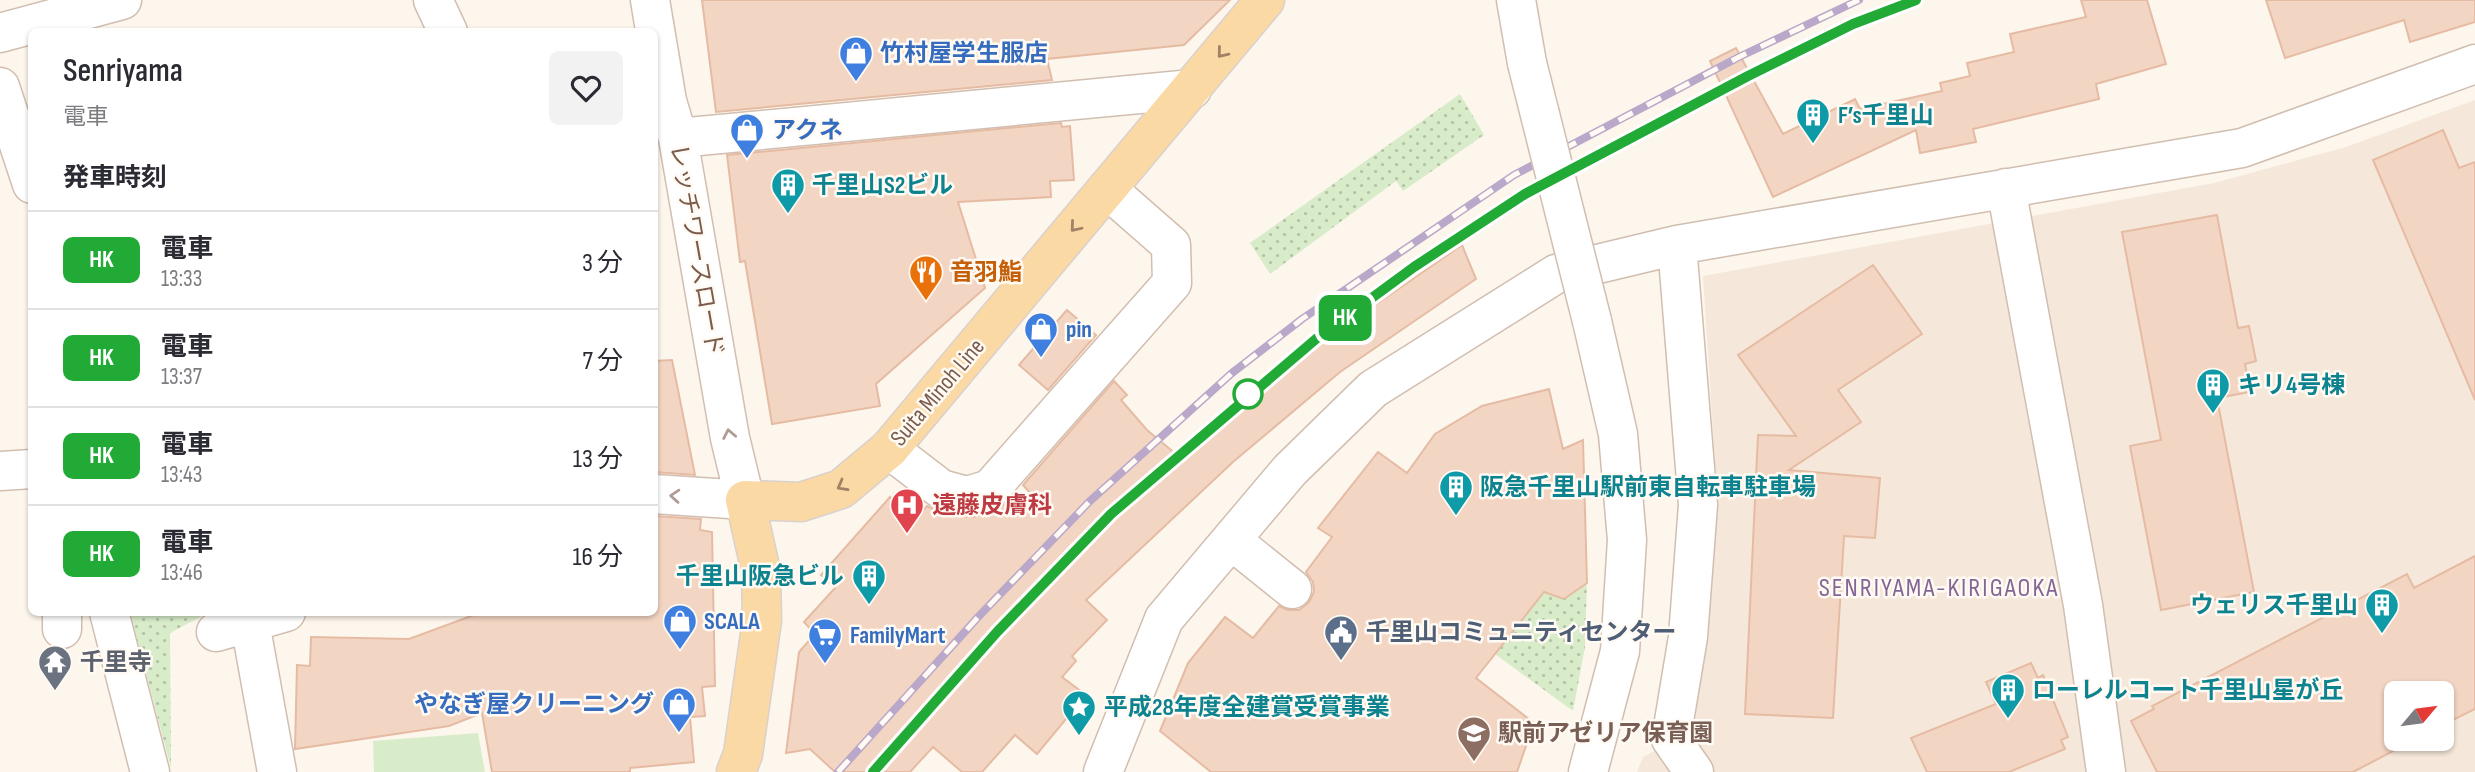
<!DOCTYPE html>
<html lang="ja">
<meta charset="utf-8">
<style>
body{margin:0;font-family:"Sofia Sans Condensed","Noto Sans JP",sans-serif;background:#f2f2f3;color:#2b2b33;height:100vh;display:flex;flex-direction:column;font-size:26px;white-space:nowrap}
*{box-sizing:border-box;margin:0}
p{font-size:23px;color:#7c7c81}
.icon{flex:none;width:38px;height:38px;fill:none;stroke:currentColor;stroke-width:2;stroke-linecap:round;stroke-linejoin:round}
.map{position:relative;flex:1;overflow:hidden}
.side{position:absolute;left:28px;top:28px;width:630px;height:588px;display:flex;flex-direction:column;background:#fff;border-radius:10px;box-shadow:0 2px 5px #0004}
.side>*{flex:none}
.badge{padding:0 14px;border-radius:10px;font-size:24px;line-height:46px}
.needle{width:46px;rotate:61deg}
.buttons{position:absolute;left:2384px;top:681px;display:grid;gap:14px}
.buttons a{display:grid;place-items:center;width:70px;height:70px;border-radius:10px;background:#fff;box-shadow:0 2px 5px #0004;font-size:35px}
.map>.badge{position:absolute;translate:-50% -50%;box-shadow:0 0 0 4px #fff}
h2{padding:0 35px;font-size:26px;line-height:63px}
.round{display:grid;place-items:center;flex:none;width:74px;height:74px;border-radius:10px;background:#f2f2f3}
.head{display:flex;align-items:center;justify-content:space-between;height:119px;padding:0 35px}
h1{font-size:33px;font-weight:600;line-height:52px}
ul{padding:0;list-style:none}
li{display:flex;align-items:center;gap:21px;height:98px;padding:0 35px;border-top:2px solid #e1e1e2}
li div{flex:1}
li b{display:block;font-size:26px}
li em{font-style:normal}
li .badge{min-width:77px;font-weight:700;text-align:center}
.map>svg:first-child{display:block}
</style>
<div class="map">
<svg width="2475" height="772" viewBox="0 0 2475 772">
<defs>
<pattern id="grass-dots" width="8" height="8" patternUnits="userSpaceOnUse" patternTransform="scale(1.75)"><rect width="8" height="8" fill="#d8ecc9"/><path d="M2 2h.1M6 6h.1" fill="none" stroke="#b4c2a5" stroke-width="1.8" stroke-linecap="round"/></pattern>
</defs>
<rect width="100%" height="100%" fill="#fdf6ec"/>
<path fill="#f5e8da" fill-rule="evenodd" d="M 2475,100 L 2475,772 L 1637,772 L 1643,757 L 1694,730 L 1718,510 L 1703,276 L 2214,183 L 2346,147 ZM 2396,693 L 2441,693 L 2441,738 L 2396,738 Z"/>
<path fill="url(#grass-dots)" d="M 1460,94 L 1484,135 L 1403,191 L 1396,181 L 1270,274 L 1250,243 Z
M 1587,583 L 1585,647 L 1573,711 L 1495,654 L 1544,592 L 1564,599 Z
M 130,613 L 202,613 L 202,616 L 170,633 L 171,768 Z"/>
<path fill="#d8ecc9" d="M 478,733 L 485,772 L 374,772 L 373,741 Z"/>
<path fill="#f3d5c3" stroke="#e6bba3" stroke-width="2" d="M 702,0 L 1230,0 L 1184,45 L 1047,59 L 1052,80 L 716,112 Z
M 2081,0 L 2147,0 L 2166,64 L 2096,84 L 2099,99 L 1973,129 L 1976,142 L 1920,153 L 1916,130 L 1773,197 L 1710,61 L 1736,48 L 1783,134 L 1855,99 L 1860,109 L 1942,91 L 1940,83 L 1970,76 L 1967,63 L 2014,52 L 2010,34 L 2086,17 Z
M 2266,0 L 2475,0 L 2475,22 L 2410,42 L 2404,20 L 2285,58 Z
M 1061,123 L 1062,127 L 1070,126 L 1074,180 L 1050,181 L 1051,197 L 958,202 L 985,288 L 876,384 L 880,406 L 772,424 L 745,261 L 740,262 L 727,155 Z
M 2443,130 L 2459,168 L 2475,162 L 2475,400 L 2373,160 Z
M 2217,215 L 2238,328 L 2249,326 L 2256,361 L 2245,364 L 2250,392 L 2217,398 L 2254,592 L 2161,610 L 2130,446 L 2161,440 L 2122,232 Z
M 1462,245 L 1476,279 L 1340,372 L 1233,462 L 1086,600 L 1107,620 L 1072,656 L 1076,661 L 1062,677 L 1086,695 L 1037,754 L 1015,735 L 982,772 L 962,772 L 933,747 L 910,772 L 835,772 L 810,749 L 786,753 L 799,652 L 815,634 L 804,622 L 835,588 L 821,575 L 890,497 L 914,520 L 927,506 L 945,515 L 973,517 L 997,510 L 1011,499 L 1031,494 L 1023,485 L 1114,381 L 1127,395 L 1121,400 L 1147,430 L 1183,460 L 1320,343 Z
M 1873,265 L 1922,334 L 1838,390 L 1861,422 L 1789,470 L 1880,478 L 1875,538 L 1844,536 L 1833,718 L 1745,714 L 1758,435 L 1796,436 L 1738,355 Z
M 1067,310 L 1096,335 L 1048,390 L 1019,365 Z
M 672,360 L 695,475 L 654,472 L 654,361 Z
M 1549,389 L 1563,449 L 1583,440 L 1587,583 L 1564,599 L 1544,592 L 1476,678 L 1534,723 L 1517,772 L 1211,772 L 1160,731 L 1188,663 L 1225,617 L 1253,638 L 1279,606 L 1288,610 L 1299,610 L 1309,602 L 1314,592 L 1313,582 L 1306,572 L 1332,537 L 1318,528 L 1378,452 L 1407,473 L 1435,434 L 1482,406 Z
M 654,516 L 701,519 L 700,530 L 712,532 L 715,686 L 702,687 L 705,716 L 690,717 L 694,762 L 630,768 L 630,772 L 492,772 L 482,713 L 449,726 L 295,749 L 297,665 L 310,666 L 311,637 L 409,639 L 482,612 L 654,612 Z
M 2475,556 L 2475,709 L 2441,726 L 2441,693 L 2396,693 L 2396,738 L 2418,738 L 2353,772 L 2157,772 L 2131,721 L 2154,709 L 2152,706 L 2407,574 L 2414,588 Z
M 2031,663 L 2038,678 L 2043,675 L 2068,737 L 2061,740 L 2065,749 L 2009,772 L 1927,772 L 1911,738 L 1996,704 L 1986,682 Z"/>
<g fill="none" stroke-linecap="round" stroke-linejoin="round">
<g stroke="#d1beb0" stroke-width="41">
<path id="minor" d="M 433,0 L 448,32
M 650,0 L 667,101 L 678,138 L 730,438 L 745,500 L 654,494
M 1516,0 L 1527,63
M 0,33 L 122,0
M 0,87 L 32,184
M 678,138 L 1192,89
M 2006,188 L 2083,605 L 2106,772
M 1677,245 L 1698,505 L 1688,637 L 1671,739 L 1694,772
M 889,449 L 941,489 L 967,496 L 990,489 L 1172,283 L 1171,245 L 1107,189
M 0,471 L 32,469
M 1231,540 L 1292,589
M 62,612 L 62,629
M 109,612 L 150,772
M 250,623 L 277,772
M 216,632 L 286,612
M 1103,772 L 1164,619 L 1290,470 L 1373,389 L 1556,274 L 1677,245 L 2242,148 L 2475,64
M 1588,772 L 1620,651 L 1627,540 L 1618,434 L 1592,321"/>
</g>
<g stroke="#dad1cd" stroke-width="41">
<path id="major" d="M 736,772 L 743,754 L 762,620 L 761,572 L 745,500 L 801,502 L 841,489 L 889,449 L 1265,0"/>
</g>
<use href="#minor" stroke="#fff" stroke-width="38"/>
<use href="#major" stroke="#fbd9a5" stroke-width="38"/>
<g stroke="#b9a8c9" stroke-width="8">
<path id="rail" d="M 838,772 L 980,615 L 1090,501 L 1232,373 L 1302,319 L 1514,175 L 1739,57 L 1859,0
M 873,772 L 997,632 L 1111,514 L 1316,339 L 1414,267 L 1525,194 L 1748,76 L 1853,24 L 1917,0"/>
</g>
<use href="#rail" stroke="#fffaf3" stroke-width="5" stroke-dasharray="16" stroke-linecap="butt"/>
<g stroke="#d1beb0" stroke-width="41" stroke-linecap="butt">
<path id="minor-bridge" d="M 1527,63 L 1592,321"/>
</g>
<use href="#minor-bridge" stroke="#fff" stroke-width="38"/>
</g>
<defs><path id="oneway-chevron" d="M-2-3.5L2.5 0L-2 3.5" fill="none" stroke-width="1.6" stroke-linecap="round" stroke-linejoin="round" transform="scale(1.75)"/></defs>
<g stroke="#a18267">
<use href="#oneway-chevron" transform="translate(1222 53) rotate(129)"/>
<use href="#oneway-chevron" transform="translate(1075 227) rotate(130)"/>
<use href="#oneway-chevron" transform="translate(842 486) rotate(151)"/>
</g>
<g stroke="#af9d94">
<use href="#oneway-chevron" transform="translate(729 434) rotate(-101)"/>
<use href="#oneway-chevron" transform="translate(675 496) rotate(-176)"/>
</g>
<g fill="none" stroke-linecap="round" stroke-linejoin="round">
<g stroke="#fff" stroke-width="16">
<path id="line" d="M 873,772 L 997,632 L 1111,514 L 1316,339 L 1414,267 L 1525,194 L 1748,76 L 1853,24 L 1916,0"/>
</g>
<use href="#line" stroke="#21ab36" stroke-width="10"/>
</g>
<defs>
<g id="shop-pin" transform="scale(1.75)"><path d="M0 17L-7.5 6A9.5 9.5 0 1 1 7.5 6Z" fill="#3f7fe0" stroke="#fffaf3"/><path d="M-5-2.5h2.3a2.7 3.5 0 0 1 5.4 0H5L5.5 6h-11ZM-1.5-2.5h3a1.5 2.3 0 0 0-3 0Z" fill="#fff"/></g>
<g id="building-pin" transform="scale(1.75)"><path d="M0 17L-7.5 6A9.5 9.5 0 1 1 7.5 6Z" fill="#0f9aa8" stroke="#fffaf3"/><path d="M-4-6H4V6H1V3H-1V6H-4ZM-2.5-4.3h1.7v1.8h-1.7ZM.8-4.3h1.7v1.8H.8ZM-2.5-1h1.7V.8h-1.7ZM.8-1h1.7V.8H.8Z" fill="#fff"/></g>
<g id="restaurant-pin" transform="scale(1.75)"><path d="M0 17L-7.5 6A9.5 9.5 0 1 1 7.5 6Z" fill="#e8710a" stroke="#fffaf3"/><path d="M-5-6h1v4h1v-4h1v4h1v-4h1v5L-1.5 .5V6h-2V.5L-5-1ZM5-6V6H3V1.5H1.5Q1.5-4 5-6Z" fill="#fff"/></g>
<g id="hospital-pin" transform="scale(1.75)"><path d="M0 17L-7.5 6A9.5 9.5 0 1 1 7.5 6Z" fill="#e0444e" stroke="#fffaf3"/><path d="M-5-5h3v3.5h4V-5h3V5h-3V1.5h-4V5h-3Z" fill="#fff"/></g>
<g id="civic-pin" transform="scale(1.75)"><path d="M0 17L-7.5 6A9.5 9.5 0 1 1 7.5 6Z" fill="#5c6f8a" stroke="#fffaf3"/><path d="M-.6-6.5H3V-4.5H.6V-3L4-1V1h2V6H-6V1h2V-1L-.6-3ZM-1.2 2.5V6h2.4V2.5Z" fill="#fff"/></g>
<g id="supermarket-pin" transform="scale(1.75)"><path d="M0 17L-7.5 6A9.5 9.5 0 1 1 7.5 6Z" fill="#3f7fe0" stroke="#fffaf3"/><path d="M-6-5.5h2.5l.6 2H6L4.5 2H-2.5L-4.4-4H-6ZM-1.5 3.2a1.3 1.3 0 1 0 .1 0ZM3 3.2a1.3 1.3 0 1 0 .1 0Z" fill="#fff"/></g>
<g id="temple-pin" transform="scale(1.75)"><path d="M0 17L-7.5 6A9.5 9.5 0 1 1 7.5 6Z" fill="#6b7280" stroke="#fffaf3"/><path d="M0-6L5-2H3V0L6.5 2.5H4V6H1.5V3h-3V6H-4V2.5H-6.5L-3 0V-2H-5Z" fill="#fff"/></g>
<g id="sight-pin" transform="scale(1.75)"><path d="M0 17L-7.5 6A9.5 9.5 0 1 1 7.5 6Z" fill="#0f9aa8" stroke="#fffaf3"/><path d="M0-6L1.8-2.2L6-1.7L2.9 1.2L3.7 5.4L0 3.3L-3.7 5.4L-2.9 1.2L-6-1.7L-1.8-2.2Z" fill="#fff"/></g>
<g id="school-pin" transform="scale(1.75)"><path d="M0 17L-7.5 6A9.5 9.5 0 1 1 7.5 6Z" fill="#8d6e63" stroke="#fffaf3"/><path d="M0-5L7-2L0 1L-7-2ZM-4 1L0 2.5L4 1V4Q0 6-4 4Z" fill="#fff"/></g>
</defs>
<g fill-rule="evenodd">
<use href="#shop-pin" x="856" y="53"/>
<use href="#building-pin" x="1813" y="115"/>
<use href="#shop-pin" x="747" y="130"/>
<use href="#building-pin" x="788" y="185"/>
<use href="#restaurant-pin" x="926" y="272"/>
<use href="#shop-pin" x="1041" y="329"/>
<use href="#building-pin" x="2213" y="385"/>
<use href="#building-pin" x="1456" y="487"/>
<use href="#hospital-pin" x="907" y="505"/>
<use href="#building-pin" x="869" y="576"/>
<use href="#building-pin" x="2382" y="605"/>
<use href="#shop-pin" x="680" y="621"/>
<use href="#civic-pin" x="1341" y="632"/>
<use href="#supermarket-pin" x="825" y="635"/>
<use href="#temple-pin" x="55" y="662"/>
<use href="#building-pin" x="2008" y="690"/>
<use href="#shop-pin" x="679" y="704"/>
<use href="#sight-pin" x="1079" y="707"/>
<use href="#school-pin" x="1474" y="733"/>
</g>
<circle fill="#fff" stroke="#21ab36" stroke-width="3.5" cx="1248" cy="394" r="14"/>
<g text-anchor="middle" stroke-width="5" stroke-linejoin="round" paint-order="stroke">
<g font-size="24" font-weight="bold" fill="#366cbe" stroke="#fffaf3" text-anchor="start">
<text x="880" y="61">竹村屋学生服店</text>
<text x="772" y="138">アクネ</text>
<text x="1066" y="337">pin</text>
<text x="704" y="629">SCALA</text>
<text x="850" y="643">FamilyMart</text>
<text x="654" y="712" text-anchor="end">やなぎ屋クリーニング</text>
</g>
<g font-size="24" font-weight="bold" fill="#0d838f" stroke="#fffaf3" text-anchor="start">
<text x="1838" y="123">F’s千里山</text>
<text x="812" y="193">千里山S2ビル</text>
<text x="2238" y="393">キリ4号棟</text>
<text x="1480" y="495">阪急千里山駅前東自転車駐車場</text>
<text x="844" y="584" text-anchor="end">千里山阪急ビル</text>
<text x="2358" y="613" text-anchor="end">ウェリス千里山</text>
<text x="2032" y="698">ローレルコート千里山星が丘</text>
<text x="1104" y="715">平成28年度全建賞受賞事業</text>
</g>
<g font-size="24" fill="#7a5c4d" stroke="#fffaf3">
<text transform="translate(697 250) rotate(80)" y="8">レッチワースロード</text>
<text transform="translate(937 392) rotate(-50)" y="8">Suita Minoh Line</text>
</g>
<g font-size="24" font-weight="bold" fill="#c56008" stroke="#fffaf3" text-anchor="start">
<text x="950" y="280">音羽鮨</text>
</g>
<g font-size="24" font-weight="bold" fill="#be3a42" stroke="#fffaf3" text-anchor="start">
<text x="932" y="513">遠藤皮膚科</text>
</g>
<g font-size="24" font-weight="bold" fill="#4e5e75" stroke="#fffaf3" text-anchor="start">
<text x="1366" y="640">千里山コミュニティセンター</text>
</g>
<g font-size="24" font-weight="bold" fill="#5b616d" stroke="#fffaf3" text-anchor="start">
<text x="80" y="670">千里寺</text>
</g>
<g font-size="24" font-weight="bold" fill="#785e54" stroke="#fffaf3" text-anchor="start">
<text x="1498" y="741">駅前アゼリア保育園</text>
</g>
<g font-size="26" letter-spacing="2" fill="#846695" stroke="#fffaf3">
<text x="1939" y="596">SENRIYAMA-KIRIGAOKA</text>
</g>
</g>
</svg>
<div class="buttons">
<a><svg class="needle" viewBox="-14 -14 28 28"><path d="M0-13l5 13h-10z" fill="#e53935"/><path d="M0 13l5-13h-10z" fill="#7c7c81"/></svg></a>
</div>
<b class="badge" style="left:1345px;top:318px;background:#21ab36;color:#fff">HK</b>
<section class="side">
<div class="head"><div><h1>Senriyama</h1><p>電車</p></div><a class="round"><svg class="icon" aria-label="heart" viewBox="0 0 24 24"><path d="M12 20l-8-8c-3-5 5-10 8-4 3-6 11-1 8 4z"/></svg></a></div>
<h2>発車時刻</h2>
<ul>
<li><span class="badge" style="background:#21ab36;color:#fff">HK</span><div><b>電車</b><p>13:33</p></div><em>3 分</em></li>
<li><span class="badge" style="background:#21ab36;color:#fff">HK</span><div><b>電車</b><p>13:37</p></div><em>7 分</em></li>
<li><span class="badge" style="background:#21ab36;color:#fff">HK</span><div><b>電車</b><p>13:43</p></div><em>13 分</em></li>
<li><span class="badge" style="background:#21ab36;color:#fff">HK</span><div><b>電車</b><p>13:46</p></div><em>16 分</em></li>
</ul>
</section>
</div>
